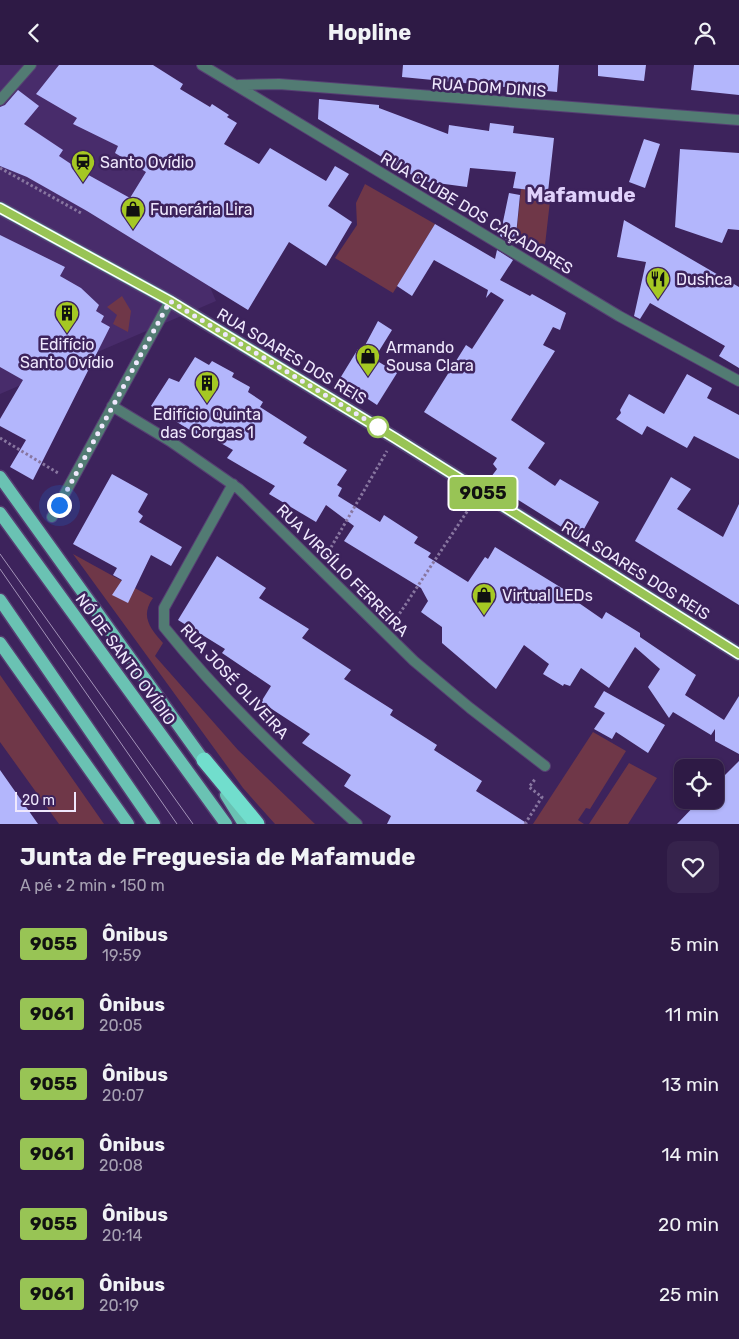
<!DOCTYPE html>
<html lang="pt">
<meta charset="utf-8">
<style>
body{margin:0;font-family:Rubik,sans-serif;background:#36234c;color:#f1f3f6;height:100vh;display:flex;flex-direction:column;font-size:19px;white-space:nowrap}
*{box-sizing:border-box;margin:0}
p{font-size:16px;color:#a7a1b3}
.icon{flex:none;width:28px;height:28px;fill:none;stroke:currentColor;stroke-width:2;stroke-linecap:round;stroke-linejoin:round}
.map{position:relative;height:759px;overflow:hidden}
.side{display:flex;flex-direction:column;background:#2e1a45;flex:1}
.side>*{flex:none}
.badge{padding:0 10px;border-radius:4px;font-size:18px;line-height:32px}
.controls{position:absolute;left:674px;top:694px;display:grid;gap:10px}
.controls a{display:grid;place-items:center;width:50px;height:50px;border-radius:10px;background:#2e1a45;box-shadow:0 1px 4px #0004,0 0 0 1px #49385e;font-size:25px}
.scale{position:absolute;left:15px;bottom:12px;width:61px;box-sizing:border-box;padding-left:5px;border:2px solid #efe8fd;border-top:0;font-size:14px;line-height:18px;white-space:nowrap;color:#efe8fd;-webkit-text-stroke:4px #3d235c;paint-order:stroke}
.you{position:absolute;width:25px;height:25px;margin:-12px;border:4px solid #fff;border-radius:50%;background:#1a73e8;box-shadow:0 0 0 8px #1a73e833}
.map>.badge{position:absolute;translate:-50% -50%;box-shadow:0 0 0 2px #fff}
.round{display:grid;place-items:center;flex:none;width:52px;height:52px;border-radius:10px;background:#36234c}
.headline{display:flex;align-items:center;justify-content:space-between;height:85px;padding:0 20px}
h1{font-size:24px;font-weight:700;line-height:38px}
ul{padding:0;list-style:none}
li{display:flex;align-items:center;gap:15px;height:70px;padding:0 20px}
li div{flex:1}
li b{display:block;font-size:19px}
li em{font-style:normal}
li .badge{min-width:55px;font-weight:700;text-align:center}
header{display:flex;justify-content:space-between;align-items:center;height:65px;padding:0 20px;background:#2e1a45;font-size:22px;font-weight:700}
.map>svg:first-child{display:block}
</style>
<header><svg class="icon" aria-label="back" viewBox="0 0 24 24"><path d="M15 5l-7 7 7 7"/></svg>Hopline<svg class="icon" aria-label="person" viewBox="0 0 24 24"><circle cx="12" cy="8" r="4"/><path d="M4 21q1-7 8-7t8 7"/></svg></header>
<div class="map">
<svg width="739" height="759" viewBox="0 0 739 759">
<rect width="100%" height="100%" fill="#3d235c"/>
<path fill="#482c6b" d="M 0,0 L 115,0 L 216,236 L 0,329 Z"/>
<path fill="#6f3748" d="M 365,119 L 435,159 L 393,228 L 335,193 L 357,160 L 356,138 Z
M 521,124 L 551,127 L 544,189 L 516,173 Z
M 122,231 L 131,246 L 128,267 L 113,259 L 117,250 L 107,242 Z
M 73,489 L 153,533 C 140,551 150,563 163,578 L 155,591 L 238,685 L 315,759 L 275,759 L 243,723 Z
M 0,610 L 104,759 L 59,759 L 0,677 Z
M 593,667 L 626,686 L 590,744 L 586,743 L 578,755 L 584,759 L 533,759 Z
M 629,698 L 657,713 L 628,759 L 589,759 Z"/>
<path fill="#b3b6fc" d="M 59,0 L 153,0 L 183,19 L 180,24 L 210,42 L 212,39 L 229,50 L 227,52 L 237,58 L 224,79 L 259,99 L 270,83 L 326,116 L 335,101 L 349,109 L 328,141 L 352,157 L 326,201 L 289,177 L 248,245 L 87,146 L 27,112 L 0,101 L 0,42 L 5,40 L 18,25 L 39,41 L 24,59 L 63,85 L 59,91 L 83,107 L 130,133 L 146,107 L 115,88 L 118,81 L 73,59 L 77,53 L 36,29 Z
M 403,0 L 559,0 L 557,27 L 402,12 Z
M 598,0 L 646,0 L 644,16 L 598,11 Z
M 694,0 L 739,0 L 739,30 L 691,25 Z
M 319,34 L 379,40 L 379,43 L 448,69 L 449,60 L 489,66 L 490,58 L 514,61 L 513,68 L 554,73 L 548,127 L 513,123 L 516,107 L 470,103 L 467,122 L 422,116 L 318,54 Z
M 644,74 L 660,79 L 645,123 L 629,117 Z
M 680,84 L 739,88 L 739,165 L 728,164 L 722,178 L 675,162 Z
M 509,128 L 520,130 L 515,180 L 500,171 Z
M 624,155 L 739,222 L 739,303 L 719,291 L 725,281 L 650,238 L 640,254 L 634,251 L 646,197 L 617,192 Z
M 435,159 L 495,194 L 497,185 L 513,195 L 500,215 L 530,231 L 532,229 L 566,248 L 560,265 L 553,262 L 543,280 L 555,286 L 511,355 L 545,378 L 528,403 L 555,421 L 560,414 L 599,437 L 579,473 L 488,416 L 497,404 L 493,399 L 497,393 L 424,347 L 466,280 L 472,284 L 504,235 L 491,227 L 486,233 L 488,225 L 434,195 L 412,231 L 397,221 Z
M 0,170 L 65,202 L 60,211 L 81,223 L 99,240 L 96,246 L 104,251 L 101,257 L 110,262 L 33,415 L 10,402 L 26,375 L 0,361 L 0,354 L 23,315 L 0,302 Z
M 378,256 L 392,265 L 374,294 L 397,308 L 377,340 L 339,315 L 358,284 L 362,286 Z
M 195,292 L 209,300 L 212,296 L 234,308 L 232,312 L 250,322 L 248,327 L 263,337 L 260,342 L 307,372 L 303,378 L 347,405 L 337,420 L 342,423 L 338,431 L 380,457 L 384,450 L 418,472 L 414,478 L 431,488 L 428,492 L 468,517 L 485,492 L 488,494 L 495,482 L 578,533 L 576,536 L 602,554 L 606,547 L 640,568 L 640,572 L 696,610 L 685,630 L 724,655 L 739,631 L 739,689 L 715,676 L 715,664 L 711,670 L 673,647 L 669,653 L 648,622 L 660,604 L 635,582 L 609,623 L 581,603 L 570,621 L 564,619 L 563,621 L 543,609 L 549,599 L 524,580 L 496,624 L 442,578 L 442,562 L 421,547 L 428,536 L 421,523 L 344,476 L 354,461 L 326,440 L 316,457 L 269,429 L 275,421 L 227,393 L 233,385 L 203,368 L 201,372 L 151,341 L 169,313 L 179,317 Z
M 687,309 L 712,323 L 707,333 L 739,350 L 739,394 L 694,371 L 687,383 L 647,361 L 642,370 L 616,354 L 621,348 L 620,345 L 629,329 L 664,349 Z
M 112,409 L 148,429 L 138,447 L 143,451 L 139,457 L 182,482 L 171,501 L 151,490 L 128,538 L 112,530 L 122,515 L 113,510 L 117,503 L 73,479 Z
M 671,412 L 691,424 L 677,444 L 723,472 L 739,439 L 739,540 L 635,476 Z
M 217,491 L 266,523 L 259,533 L 309,564 L 302,573 L 351,605 L 344,614 L 393,645 L 390,650 L 437,680 L 434,685 L 482,716 L 476,726 L 528,759 L 387,759 L 391,751 L 344,721 L 351,710 L 302,678 L 310,669 L 261,637 L 271,621 L 222,588 L 225,584 L 178,555 Z
M 604,626 L 665,660 L 648,688 L 616,667 L 612,674 L 594,664 L 605,648 L 594,642 Z
M 739,696 L 739,759 L 677,759 L 700,735 L 715,735 L 715,720 Z
M 0,705 L 38,759 L 0,759 Z"/>
<g fill="none" stroke-linecap="round" stroke-linejoin="round">
<g stroke="#563f73" stroke-width="12">
<path id="street" d="M 202,0 L 619,251 L 739,316
M 238,20 L 279,19 L 739,55
M 0,35 L 31,0
M 112,341 L 170,376 L 239,424 L 414,596 L 470,643 L 545,701
M 233,419 L 164,543 L 164,562 C 221,633 289,698 357,759
M 52,452 L 170,236"/>
</g>
<g stroke="#563f73" stroke-width="15">
<path id="primary" d="M 0,143 L 170,236 L 395,373 L 739,589
M 0,412 L 209,703
M 0,448 L 226,759
M 0,535 L 154,759
M 0,578 L 128,759
M 226,730 L 244,759"/>
</g>
<g stroke="#563f73" stroke-width="18">
<path id="highway" d="M 204,695 L 257,759"/>
</g>
<path stroke="#8876a0" stroke-width="3" stroke-dasharray="2.5 2.5" stroke-linecap="butt" d="M 0,103 L 81,148
M 0,373 L 58,408
M 326,491 L 387,386
M 394,557 L 472,439
M 525,759 L 542,732 L 529,722 L 536,713"/>
<use href="#street" stroke="#527b73" stroke-width="10"/>
<use href="#primary" stroke="#6ac2b3" stroke-width="12"/>
<use href="#highway" stroke="#71decd" stroke-width="15"/>
<path stroke="#a393b8" stroke-width="1" d="M 0,489 L 193,759
M 0,504 L 177,759"/>
</g>
<g fill="none" stroke-linecap="round" stroke-linejoin="round">
<g stroke="#fff" stroke-width="11">
<path id="line" d="M 0,143 L 170,236 L 395,373 L 739,589"/>
</g>
<use href="#line" stroke="#98c455" stroke-width="8"/>
<path stroke="#efe8fd" stroke-width="5" stroke-dasharray="0 9" d="M 59,440 L 170,236 L 378,362"/>
</g>
<defs>
<g id="station-pin" transform="scale(1.25)"><path d="M0 17L-7.5 6A9.5 9.5 0 1 1 7.5 6Z" fill="#a5c823" stroke="#3d235c"/><path d="M-3-6H3Q5-6 5-4V2Q5 4 3 4L4.5 6H3L1.5 4h-3L-3 6H-4.5L-3 4Q-5 4-5 2V-4Q-5-6-3-6ZM-3.5-4v3h7v-3ZM-3.5 1v1.5H-2V1ZM2 1v1.5H3.5V1Z" fill="#111"/></g>
<g id="shop-pin" transform="scale(1.25)"><path d="M0 17L-7.5 6A9.5 9.5 0 1 1 7.5 6Z" fill="#a5c823" stroke="#3d235c"/><path d="M-5-2.5h2.3a2.7 3.5 0 0 1 5.4 0H5L5.5 6h-11ZM-1.5-2.5h3a1.5 2.3 0 0 0-3 0Z" fill="#111"/></g>
<g id="restaurant-pin" transform="scale(1.25)"><path d="M0 17L-7.5 6A9.5 9.5 0 1 1 7.5 6Z" fill="#a5c823" stroke="#3d235c"/><path d="M-5-6h1v4h1v-4h1v4h1v-4h1v5L-1.5 .5V6h-2V.5L-5-1ZM5-6V6H3V1.5H1.5Q1.5-4 5-6Z" fill="#111"/></g>
<g id="building-pin" transform="scale(1.25)"><path d="M0 17L-7.5 6A9.5 9.5 0 1 1 7.5 6Z" fill="#a5c823" stroke="#3d235c"/><path d="M-4-6H4V6H1V3H-1V6H-4ZM-2.5-4.3h1.7v1.8h-1.7ZM.8-4.3h1.7v1.8H.8ZM-2.5-1h1.7V.8h-1.7ZM.8-1h1.7V.8H.8Z" fill="#111"/></g>
</defs>
<g fill-rule="evenodd">
<use href="#station-pin" x="83" y="97"/>
<use href="#shop-pin" x="133" y="144"/>
<use href="#restaurant-pin" x="658" y="214"/>
<use href="#building-pin" x="67" y="248"/>
<use href="#shop-pin" x="368" y="291"/>
<use href="#building-pin" x="207" y="318"/>
<use href="#shop-pin" x="484" y="530"/>
</g>
<circle fill="#fff" stroke="#98c455" stroke-width="2.5" cx="378" cy="362" r="10"/>
<g text-anchor="middle" stroke-width="5" stroke-linejoin="round" paint-order="stroke">
<g font-size="16" fill="#efe8fd" stroke="#3d235c">
<text transform="translate(489 22) rotate(4)" y="6">RUA DOM DINIS</text>
<text transform="translate(477 148) rotate(31)" y="6">RUA CLUBE DOS CAÇADORES</text>
<text transform="translate(292 291) rotate(31)" y="6">RUA SOARES DOS REIS</text>
<text transform="translate(343 505) rotate(45)" y="6">RUA VIRGÍLIO FERREIRA</text>
<text transform="translate(636 505) rotate(32)" y="6">RUA SOARES DOS REIS</text>
<text transform="translate(126 594) rotate(54)" y="6">NÓ DE SANTO OVÍDIO</text>
<text transform="translate(235 616) rotate(47)" y="6">RUA JOSÉ OLIVEIRA</text>
</g>
<g font-size="16" fill="#efe8fd" stroke="#3d235c" text-anchor="start">
<text x="100" y="103">Santo Ovídio</text>
<text x="150" y="150">Funerária Lira</text>
<text x="676" y="220">Dushca</text>
<text x="67" y="285" text-anchor="middle">Edifício<tspan x="67" dy="18">Santo Ovídio</tspan></text>
<text x="386" y="288">Armando<tspan x="386" dy="18">Sousa Clara</tspan></text>
<text x="207" y="355" text-anchor="middle">Edifício Quinta<tspan x="207" dy="18">das Corgas 1</tspan></text>
<text x="502" y="536">Virtual LEDs</text>
</g>
<g font-size="21" font-weight="bold" fill="#e0d1fb" stroke="#3d235c">
<text x="581" y="137">Mafamude</text>
</g>
</g>
</svg>
<div class="controls">
<a><svg class="icon" aria-label="locate" viewBox="0 0 24 24"><circle cx="12" cy="12" r="6"/><path d="M12 2v4M12 18v4M2 12h4M18 12h4"/></svg></a>
</div>
<div class="scale">20 m</div>
<div class="you" style="left:59px;top:440px"></div>
<b class="badge" style="left:483px;top:428px;background:#98c455;color:#111">9055</b>
</div>
<section class="side">
<div class="headline"><div><h1>Junta de Freguesia de Mafamude</h1><p>A pé · 2 min · 150 m</p></div><a class="round"><svg class="icon" aria-label="heart" viewBox="0 0 24 24"><path d="M12 20l-8-8c-3-5 5-10 8-4 3-6 11-1 8 4z"/></svg></a></div>
<ul>
<li><span class="badge" style="background:#98c455;color:#111">9055</span><div><b>Ônibus</b><p>19:59</p></div><em>5 min</em></li>
<li><span class="badge" style="background:#98c455;color:#111">9061</span><div><b>Ônibus</b><p>20:05</p></div><em>11 min</em></li>
<li><span class="badge" style="background:#98c455;color:#111">9055</span><div><b>Ônibus</b><p>20:07</p></div><em>13 min</em></li>
<li><span class="badge" style="background:#98c455;color:#111">9061</span><div><b>Ônibus</b><p>20:08</p></div><em>14 min</em></li>
<li><span class="badge" style="background:#98c455;color:#111">9055</span><div><b>Ônibus</b><p>20:14</p></div><em>20 min</em></li>
<li><span class="badge" style="background:#98c455;color:#111">9061</span><div><b>Ônibus</b><p>20:19</p></div><em>25 min</em></li>
</ul>
</section>
